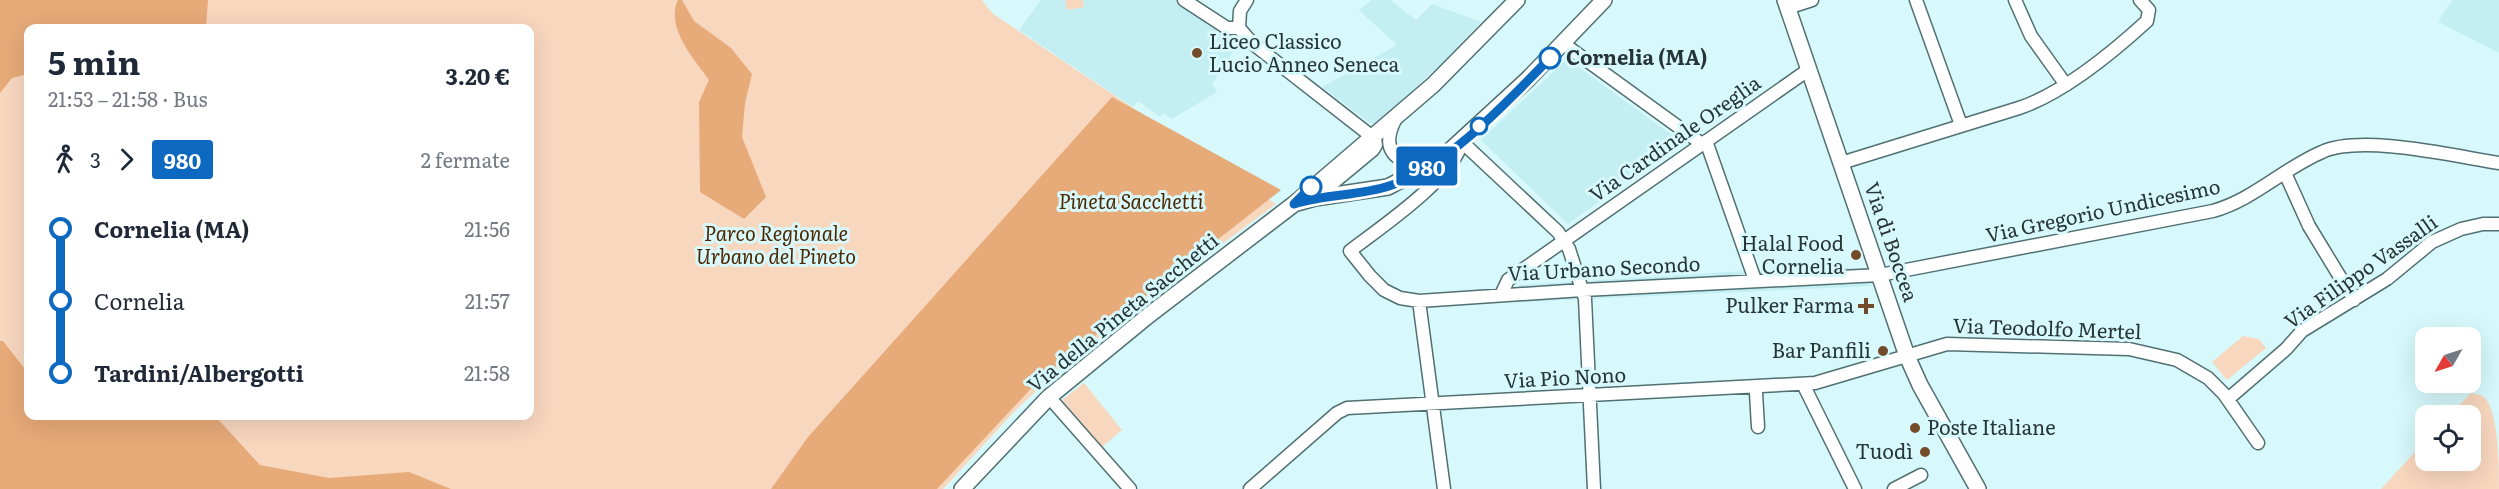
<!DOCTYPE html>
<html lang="it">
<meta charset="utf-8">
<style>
body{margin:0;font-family:Literata,serif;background:#f2f2f3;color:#1f2937;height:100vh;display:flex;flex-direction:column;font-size:22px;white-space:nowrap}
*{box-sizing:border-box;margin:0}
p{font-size:20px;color:#747a83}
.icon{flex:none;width:33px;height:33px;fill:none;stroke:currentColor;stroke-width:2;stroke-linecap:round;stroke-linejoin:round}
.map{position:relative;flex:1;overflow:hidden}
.drawer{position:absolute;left:24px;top:24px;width:510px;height:396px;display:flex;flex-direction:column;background:#fff;border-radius:12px;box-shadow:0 6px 24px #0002}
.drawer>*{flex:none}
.badge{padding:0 12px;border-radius:4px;font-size:21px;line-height:39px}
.needle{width:39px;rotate:231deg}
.buttons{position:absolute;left:2415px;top:327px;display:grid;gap:12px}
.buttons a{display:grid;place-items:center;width:66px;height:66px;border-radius:12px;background:#fff;box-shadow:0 6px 24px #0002;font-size:30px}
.map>.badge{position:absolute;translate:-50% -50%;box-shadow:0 0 0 3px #fff}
.legs{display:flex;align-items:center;gap:9px;height:66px;padding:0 24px;font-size:20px}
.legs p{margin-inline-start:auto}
.overview{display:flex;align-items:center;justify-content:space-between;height:102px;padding:0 24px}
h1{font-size:33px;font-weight:700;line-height:45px}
ul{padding:0 24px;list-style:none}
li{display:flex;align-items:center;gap:21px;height:72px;font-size:22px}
li i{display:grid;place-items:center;width:9px;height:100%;margin:0 8px;background:currentColor}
li i::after{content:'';width:15px;height:15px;margin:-8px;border:4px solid;border-radius:50%;background:#fff}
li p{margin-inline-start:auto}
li:first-child i{background:linear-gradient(#0000 50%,currentColor 0)}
li:last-child i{background:linear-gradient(currentColor 50%,#0000 0)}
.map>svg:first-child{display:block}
</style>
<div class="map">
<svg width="2499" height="489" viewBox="0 0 2499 489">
<rect width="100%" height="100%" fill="#d7f9fc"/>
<path fill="#c3eef2" d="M 1041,0 L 1174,0 L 1238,44 L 1212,84 L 1217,92 L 1172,119 L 1163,113 L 1160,117 L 1138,101 L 1133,107 L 1019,30 Z
M 1371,0 L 1390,0 L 1416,20 L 1432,4 L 1481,22 L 1443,62 L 1376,124 L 1370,123 L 1322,87 L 1397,45 L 1359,10 Z
M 2452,0 L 2499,0 L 2499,53 L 2438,22 Z
M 1567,59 L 1682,142 L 1568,224 L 1481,140 Z
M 1866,268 L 1872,286 L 1520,302 L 1519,294 L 1519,285 L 1761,270 Z"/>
<path fill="#f8d7bf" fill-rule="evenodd" d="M 0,0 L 982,0 L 992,13 L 1276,204 L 1171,282 L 1051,377 L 1014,412 L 943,489 L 0,489 ZM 28,28 L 530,28 L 530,416 L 28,416 Z
M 1065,0 L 1083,0 L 1084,7 L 1067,10 Z
M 2243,336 L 2259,339 L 2266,348 L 2227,380 L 2212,362 Z
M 1084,383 L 1122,430 L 1101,448 L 1062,400 Z
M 2471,393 C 2475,394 2480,394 2484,397 C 2499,410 2499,470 2499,489 L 2381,489 L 2425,441 L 2426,460 L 2470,460 L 2470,416 L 2450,415 Z"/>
<path fill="#e7aa79" d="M 0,0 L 208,0 L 206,28 L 28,28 L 28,74 L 12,78 L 0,93 Z
M 678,0 L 682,0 L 694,21 L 731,48 L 752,74 L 745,103 L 742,137 L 766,197 L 744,219 L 700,192 L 699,102 L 709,80 C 694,59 665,27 678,0 Z
M 1112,97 L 1281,190 L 1040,379 L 937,489 L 771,489 L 808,437 Z
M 0,341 L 3,341 L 28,373 L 28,416 L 215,416 L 260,465 L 329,478 L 409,472 L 451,489 L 0,489 Z"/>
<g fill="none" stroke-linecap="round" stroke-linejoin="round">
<g stroke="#517072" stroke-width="15">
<path id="minor" d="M 1184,0 L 1227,28 L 1239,28
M 1916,0 L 1961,125
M 2015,0 L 2031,36 L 2066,85
M 1787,8 L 1812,0
M 1239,28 L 1252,43 L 1375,139 L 1376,145 L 1373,150 L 1315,198
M 1239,28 L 1240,11 L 1247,0
M 1564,44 L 1702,144
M 1395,120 C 1380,150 1395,162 1425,168
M 1706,141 L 1755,280
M 1841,163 L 2019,108 C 2064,93 2112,53 2147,21 L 2149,10 L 2140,0
M 2285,173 L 2309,226 L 2354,300
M 1501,295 L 1508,280 L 1808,70
M 1419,301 L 1444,489
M 1803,384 L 1855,489
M 1756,393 L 1758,427
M 1049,397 L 1130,489
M 2228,399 L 2286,349 L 2302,331 L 2387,279 L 2432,242 L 2461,229 L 2483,224 L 2499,224
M 1250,489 L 1337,413 L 1347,408 L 1815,383 L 1947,344 L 2129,349 L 2177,360 L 2208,378 L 2224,394 L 2258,443
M 1594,489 L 1585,299 L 1569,249 L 1558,232 L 1462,142 C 1452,180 1381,227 1350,251 L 1370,276 L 1384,290 L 1400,298 L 1419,301 L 1583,290 L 1880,275 L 2213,211 C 2253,200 2284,168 2322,152 C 2361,134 2454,156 2499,163
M 1894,489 L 1921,475"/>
</g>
<g stroke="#517072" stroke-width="18">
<path id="major" d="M 1785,0 L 1907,356 L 1920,385 L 1978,489
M 1297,203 L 1315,198 L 1388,187 L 1442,158 L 1528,79 L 1604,0
M 962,489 L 1049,397 L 1149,315 L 1294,204 L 1433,85 L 1517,0"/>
</g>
<use href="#minor" stroke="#fff" stroke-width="12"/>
<use href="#major" stroke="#fff" stroke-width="15"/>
</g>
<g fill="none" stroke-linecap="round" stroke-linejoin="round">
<g stroke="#fff" stroke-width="14">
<path id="line-1" d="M 1311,187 L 1294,204 C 1325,194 1358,196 1389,186 C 1446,168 1508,101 1550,58"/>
</g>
<use href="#line-1" stroke="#0c69bf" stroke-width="9"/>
</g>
<g fill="#734b2a" stroke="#d7f9fc" stroke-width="2">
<circle cx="1197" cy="53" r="6"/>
<circle cx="1856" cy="255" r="6"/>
<path d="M1863 297h6v6h6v6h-6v6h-6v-6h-6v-6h6z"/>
<circle cx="1883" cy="351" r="6"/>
<circle cx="1915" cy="428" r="6"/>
<circle cx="1925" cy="452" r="6"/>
</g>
<g fill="#fff" stroke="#0c69bf" stroke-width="3">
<circle cx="1550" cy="58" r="10"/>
<circle cx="1479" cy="126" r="8"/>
<circle cx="1311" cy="187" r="10"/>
</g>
<g text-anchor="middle" stroke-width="6" stroke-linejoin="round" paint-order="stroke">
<g font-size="20" fill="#283536" stroke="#d7f9fc" text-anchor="end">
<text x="1209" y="49" text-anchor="start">Liceo Classico<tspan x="1209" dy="23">Lucio Anneo Seneca</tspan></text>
<text x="1844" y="251">Halal Food<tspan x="1844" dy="23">Cornelia</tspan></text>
<text x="1854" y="313">Pulker Farma</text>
<text x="1871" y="358">Bar Panfili</text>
<text x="1927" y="435" text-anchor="start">Poste Italiane</text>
<text x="1913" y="459">Tuodì</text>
</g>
<g font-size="20" font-weight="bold" fill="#283536" stroke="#d7f9fc" text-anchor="start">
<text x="1566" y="65">Cornelia (MA)</text>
</g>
<g font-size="20" fill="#283536" stroke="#d7f9fc">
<text transform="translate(1675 139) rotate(-35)" y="7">Via Cardinale Oreglia</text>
<text transform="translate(2103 211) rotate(-12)" y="7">Via Gregorio Undicesimo</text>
<text transform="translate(1891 242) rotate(71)" y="7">Via di Boccea</text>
<text transform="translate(1604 269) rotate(-3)" y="7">Via Urbano Secondo</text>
<text transform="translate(2361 272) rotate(-35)" y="7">Via Filippo Vassalli</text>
<text transform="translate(1123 313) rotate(-39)" y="7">Via della Pineta Sacchetti</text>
<text transform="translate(2047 329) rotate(2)" y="7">Via Teodolfo Mertel</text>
<text transform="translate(1565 378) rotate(-3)" y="7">Via Pio Nono</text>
</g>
<g font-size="20" font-style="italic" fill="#4e2700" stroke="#d7f9fc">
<text x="1131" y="209">Pineta Sacchetti</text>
<text x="776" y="241">Parco Regionale<tspan x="776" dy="23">Urbano del Pineto</tspan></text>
</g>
</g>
</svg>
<div class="buttons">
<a><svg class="needle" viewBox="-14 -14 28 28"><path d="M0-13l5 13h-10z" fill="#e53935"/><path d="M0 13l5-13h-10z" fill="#747a83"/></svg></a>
<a><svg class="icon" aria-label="locate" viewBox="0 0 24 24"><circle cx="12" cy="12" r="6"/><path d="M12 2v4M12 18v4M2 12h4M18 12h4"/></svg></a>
</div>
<b class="badge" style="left:1427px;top:166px;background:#0c69bf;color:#fff">980</b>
<section class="drawer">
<div class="overview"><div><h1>5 min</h1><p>21:53 – 21:58 · Bus</p></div><b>3.20 €</b></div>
<div class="legs"><svg class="icon" aria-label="walk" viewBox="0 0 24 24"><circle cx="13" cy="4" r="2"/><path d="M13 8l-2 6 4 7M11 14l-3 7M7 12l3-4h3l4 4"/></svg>3<svg class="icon" aria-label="forward" viewBox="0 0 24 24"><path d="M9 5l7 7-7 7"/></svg><b class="badge" style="background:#0c69bf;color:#fff">980</b><p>2 fermate</p></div>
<ul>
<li><i style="color:#0c69bf"></i><b>Cornelia (MA)</b><p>21:56</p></li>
<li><i style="color:#0c69bf"></i><span>Cornelia</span><p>21:57</p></li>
<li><i style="color:#0c69bf"></i><b>Tardini/Albergotti</b><p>21:58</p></li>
</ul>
</section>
</div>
